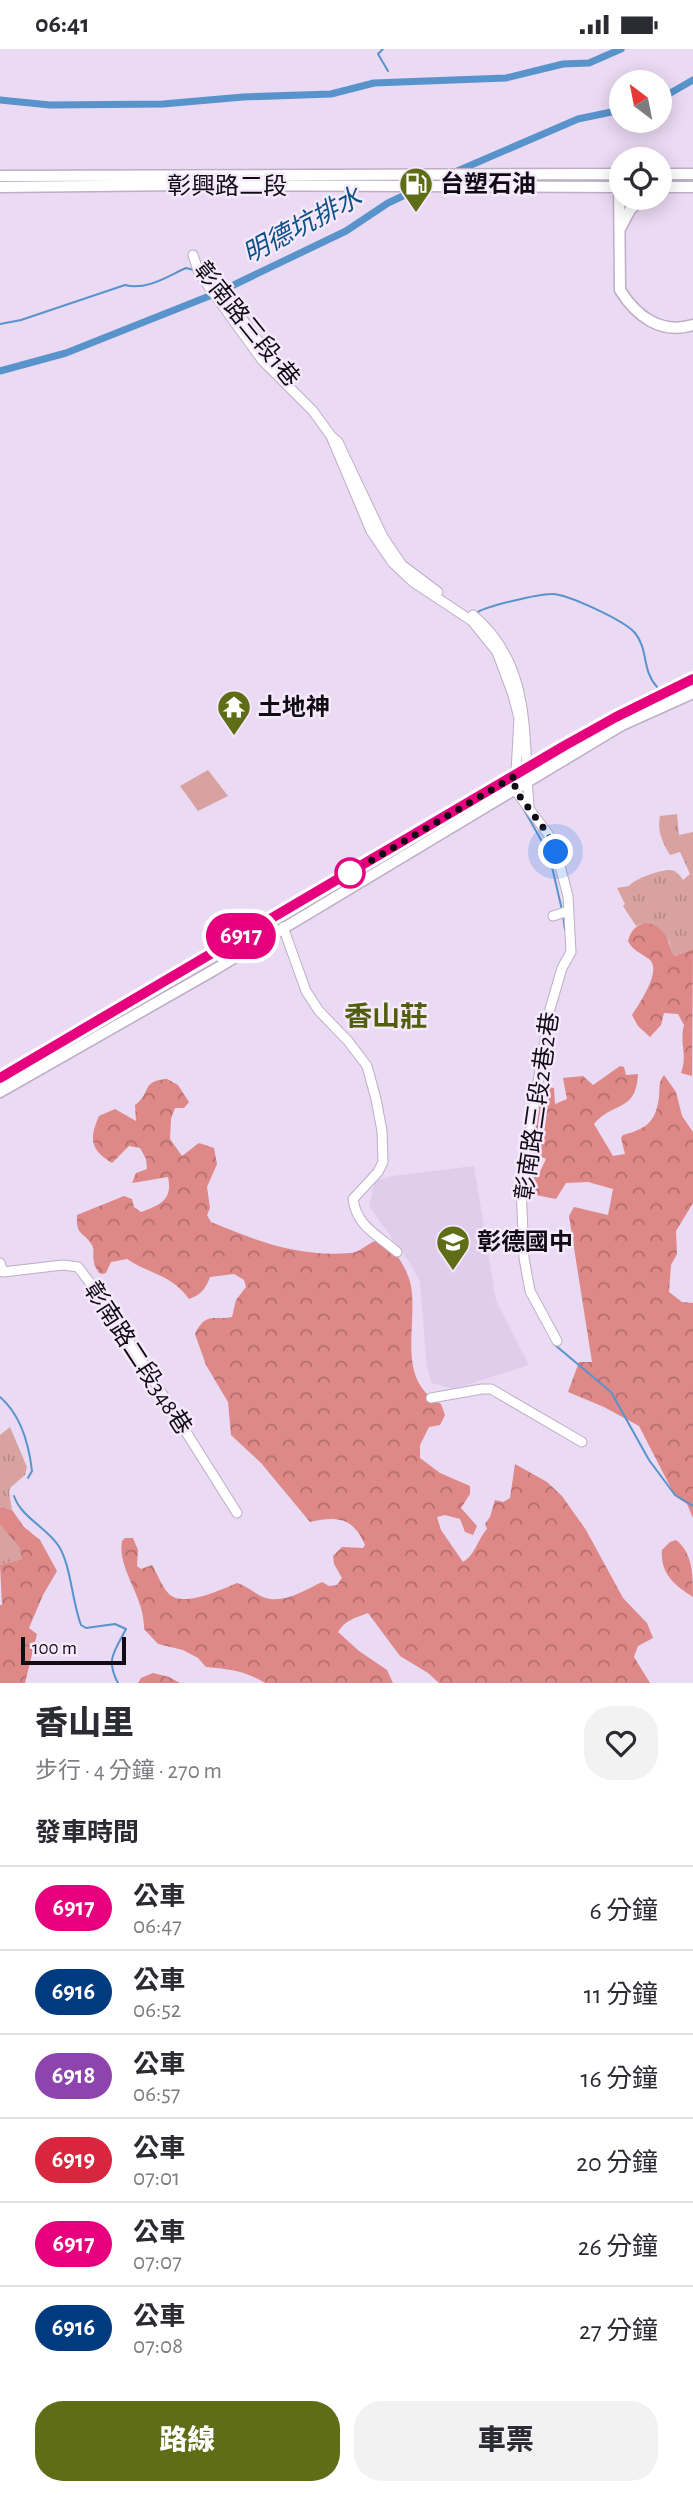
<!DOCTYPE html>
<html lang="zh-TW">
<meta charset="utf-8">
<style>
body{margin:0;font-family:"Alegreya Sans","Noto Sans TC",sans-serif;background:#f2f2f3;color:#2b2b33;height:100vh;display:flex;flex-direction:column;font-size:26px;white-space:nowrap}
*{box-sizing:border-box;margin:0}
p{font-size:23px;color:#7c7c81}
.icon{flex:none;width:38px;height:38px;fill:none;stroke:currentColor;stroke-width:2;stroke-linecap:round;stroke-linejoin:round}
.map{position:relative;height:1634px;overflow:hidden}
.details{display:flex;flex-direction:column;background:#fff;flex:1}
.details>*{flex:none}
.badge{padding:0 14px;border-radius:23px;font-size:24px;line-height:46px}
.needle{width:46px;rotate:328deg}
.tools{position:absolute;left:609px;top:21px;display:grid;gap:14px}
.tools a{display:grid;place-items:center;width:63px;height:63px;border-radius:50%;background:#fff;box-shadow:0 4px 18px #0003;font-size:35px}
.scale{position:absolute;left:21px;bottom:18px;width:105px;box-sizing:border-box;padding-left:7px;border:4px solid #110c14;border-top:0;font-size:19px;line-height:24px;white-space:nowrap;color:#110c14;-webkit-text-stroke:5px #f6e9fc;paint-order:stroke}
.you{position:absolute;width:35px;height:35px;margin:-18px;border:5px solid #fff;border-radius:50%;background:#1a73e8;box-shadow:0 0 0 10px #1a73e833}
.map>.badge{position:absolute;translate:-50% -50%;box-shadow:0 0 0 4px #fff}
h2{padding:0 35px;font-size:26px;line-height:63px}
.round{display:grid;place-items:center;flex:none;width:74px;height:74px;border-radius:28px;background:#f2f2f3}
.head{display:flex;align-items:center;justify-content:space-between;height:119px;padding:0 35px}
h1{font-size:33px;font-weight:800;line-height:52px}
.cta{display:flex;gap:14px;margin-top:auto;padding:14px 35px}
.cta a{flex:1;height:80px;border-radius:28px;background:#5f6d17;color:#fff;font-size:28px;font-weight:800;line-height:80px;text-align:center}
.cta a+a{background:#f2f2f3;color:#2b2b33}
ul{padding:0;list-style:none}
li{display:flex;align-items:center;gap:21px;height:84px;padding:0 35px;border-top:2px solid #e1e1e2}
li div{flex:1}
li b{display:block;font-size:26px}
li em{font-style:normal}
li .badge{min-width:77px;font-weight:700;text-align:center}
.status{display:flex;justify-content:space-between;align-items:center;height:49px;padding:0 35px;background:#fff;direction:ltr}
.status svg{height:19px;fill:currentColor}
.map>svg:first-child{display:block}
</style>
<div class="status"><b>06:41</b><svg viewBox="0 0 49 12"><path d="M0 12V9h3v3zM5 12V6h3v6zM10 12V3h3v9zM15 12V0h3v12zM26 1h20v11H26zM47 4h2v5h-2z"/></svg></div>
<div class="map">
<svg width="693" height="1634" viewBox="0 0 693 1634">
<defs>
<pattern id="grass-tufts" width="24" height="20" patternUnits="userSpaceOnUse" patternTransform="scale(1.75)"><rect width="24" height="20" fill="#d8a2a1"/><path d="M3 7l-1-3M5 7V3M7 7l1-3M15 17l-1-3M17 17v-4M19 17l1-3" fill="none" stroke="#b88a8a"/></pattern>
<pattern id="forest-crowns" width="20" height="18" patternUnits="userSpaceOnUse" patternTransform="scale(1.75)"><rect width="20" height="18" fill="#de8888"/><path d="M2 6a3 3 0 1 1 6 0M12 15a3 3 0 1 1 6 0" fill="none" stroke="#b36e6e"/></pattern>
</defs>
<rect width="100%" height="100%" fill="#eadaf3"/>
<path fill="#e0cceb" d="M 474,1117 L 496,1252 L 529,1316 L 453,1340 L 432,1334 L 427,1318 L 420,1233 L 410,1214 L 369,1157 L 375,1132 L 393,1127 Z"/>
<path fill="url(#grass-tufts)" d="M 677,765 L 679,786 L 693,783 L 693,900 L 675,907 L 672,905 L 669,892 L 644,874 L 636,877 L 623,857 L 625,855 L 617,839 L 629,837 C 634,830 660,821 669,821 C 676,821 680,826 683,831 L 690,825 L 680,803 L 670,806 C 662,793 657,781 660,767 Z
M 10,1378 L 27,1418 L 25,1426 L 11,1438 L 9,1443 L 12,1461 L 0,1458 L 0,1386 Z
M 0,1476 L 19,1498 L 22,1510 L 0,1516 Z"/>
<path fill="url(#forest-crowns)" d="M 644,874 C 662,875 668,888 672,904 L 675,907 L 693,900 L 692,1027 L 681,1024 C 688,1005 679,995 684,976 L 678,965 L 664,964 L 661,976 L 650,988 L 638,977 L 632,966 C 639,955 663,921 649,910 C 641,904 633,902 628,892 C 631,882 634,878 644,874 Z
M 620,1017 L 624,1018 L 626,1026 L 638,1025 C 636,1064 613,1052 594,1075 L 613,1107 L 625,1105 L 621,1089 L 623,1086 C 646,1080 656,1073 659,1048 C 660,1039 658,1034 664,1026 L 676,1043 L 682,1067 L 693,1083 L 693,1154 L 676,1182 L 677,1205 L 671,1216 L 669,1243 L 682,1253 L 693,1254 L 693,1469 L 687,1455 L 675,1447 L 639,1377 L 604,1358 L 568,1343 L 579,1313 L 592,1313 L 569,1167 L 574,1158 L 608,1166 L 613,1140 L 588,1133 L 566,1134 L 556,1150 L 531,1145 L 528,1131 L 538,1127 L 546,1110 L 532,1103 L 537,1058 L 544,1037 L 554,1039 L 555,1055 L 567,1050 L 563,1029 L 583,1027 L 593,1036 Z
M 167,1030 L 178,1036 L 189,1053 L 184,1059 L 175,1059 L 171,1070 L 170,1090 L 182,1107 L 199,1094 L 214,1099 L 217,1115 L 207,1138 L 210,1159 L 207,1166 L 211,1173 C 260,1193 297,1208 351,1204 C 364,1203 376,1183 389,1194 C 393,1197 396,1204 398,1208 C 404,1217 409,1227 411,1237 C 418,1277 395,1331 441,1355 L 445,1366 L 440,1376 L 429,1378 L 420,1396 L 420,1409 L 440,1424 L 470,1437 L 470,1445 L 461,1459 L 477,1477 L 473,1486 L 465,1483 L 460,1470 L 445,1466 L 437,1468 L 441,1481 L 463,1513 C 476,1505 477,1491 487,1480 L 485,1475 L 490,1468 L 495,1451 L 503,1453 L 510,1449 L 515,1415 L 547,1433 L 562,1447 L 586,1481 L 623,1549 L 647,1574 L 653,1589 L 638,1597 L 634,1608 L 650,1634 L 439,1634 L 428,1624 L 400,1607 L 368,1564 C 355,1569 345,1571 338,1583 L 359,1602 L 387,1621 L 393,1634 L 265,1634 C 246,1622 229,1620 206,1618 L 198,1609 L 183,1601 L 158,1595 L 144,1580 C 145,1548 117,1520 122,1492 L 125,1489 L 133,1489 L 138,1501 L 137,1517 L 141,1520 L 152,1516 C 157,1524 162,1538 169,1545 C 184,1559 222,1540 237,1534 C 247,1537 254,1544 263,1548 C 283,1556 305,1541 322,1533 L 329,1537 L 337,1536 L 342,1529 L 334,1515 L 333,1507 L 342,1498 L 363,1499 L 365,1496 C 353,1468 337,1467 310,1473 L 261,1414 L 231,1386 L 228,1353 L 206,1316 L 195,1285 C 206,1262 214,1272 232,1268 L 236,1251 L 246,1238 L 244,1231 L 234,1225 L 210,1228 C 206,1239 201,1246 189,1250 C 171,1225 151,1226 127,1210 L 111,1213 L 106,1224 L 102,1225 L 99,1224 C 97,1220 94,1217 94,1213 C 92,1207 95,1202 92,1196 C 83,1181 76,1188 77,1166 L 124,1147 L 132,1150 L 134,1158 L 141,1163 C 160,1156 173,1151 168,1128 L 132,1134 L 136,1124 L 147,1120 L 146,1110 L 140,1099 L 129,1097 L 112,1114 C 90,1101 89,1090 99,1067 L 115,1060 L 136,1072 L 135,1056 C 152,1044 140,1032 167,1030 Z
M 0,1458 L 12,1461 L 24,1478 L 40,1491 L 57,1522 L 43,1546 L 29,1579 L 37,1585 L 25,1634 L 0,1634 L 0,1556 L 2,1556 L 0,1516 L 22,1510 L 19,1498 L 0,1476 Z
M 676,1491 C 693,1504 693,1527 693,1548 C 674,1536 660,1524 662,1501 L 670,1493 Z
M 153,1624 L 169,1628 L 180,1634 L 138,1634 L 141,1629 Z"/>
<path fill="#d8a2a1" d="M 208,721 L 228,747 L 198,762 L 180,737 Z"/>
<g fill="none" stroke-linecap="round" stroke-linejoin="round">
<path stroke="#5893cb" stroke-width="2" d="M 383,0 L 378,5 L 388,22
M 0,275 L 21,271 L 125,236 C 146,242 168,227 186,219 L 194,221
M 478,563 C 487,557 539,545 551,545 C 566,544 625,572 635,584 C 649,601 641,620 657,638
M 523,759 L 549,805 L 562,861
M 563,866 L 565,881
M 555,1296 L 611,1343 L 649,1411 L 675,1446 L 693,1457
M 0,1348 C 21,1366 29,1396 32,1422 L 28,1429
M 14,1447 C 21,1468 46,1478 58,1496 C 71,1515 72,1553 81,1576 L 86,1579 L 115,1575 L 126,1580 C 115,1602 105,1610 118,1634"/>
<path stroke="#5893cb" stroke-width="7" d="M 660,50 L 693,31
M 0,51 L 50,56 L 163,55 L 243,48 L 331,45 L 374,34 L 506,29 L 563,15 L 589,14 L 621,0
M 455,123 L 578,70 L 621,61
M 0,322 L 66,304 L 217,244 L 346,182 L 388,154 L 422,138"/>
<g stroke="#bdadc5" stroke-width="11">
<path id="minor" d="M 193,206 L 199,224 L 262,311 L 313,362 L 331,387 L 338,393 L 383,488 L 402,516 L 438,543
M 223,247 L 247,276 L 276,317
M 331,387 L 371,482 L 392,513 L 413,533 L 472,572 L 497,603 L 513,646 L 519,669 L 515,741 L 548,785 L 556,802 L 568,847 L 571,903 L 562,919 L 550,960 L 521,1136 L 524,1209 L 530,1242 L 557,1292
M 473,566 C 533,617 523,687 529,757
M 553,867 L 568,862
M 283,878 L 306,942 L 319,962 L 348,992 L 367,1017 L 376,1050 L 382,1082 L 383,1113 L 378,1123 L 353,1150 C 357,1178 377,1185 397,1203
M 0,1214 L 3,1223 L 63,1216 L 78,1218 L 103,1251 L 237,1464
M 431,1349 L 482,1340 L 491,1340 L 582,1393"/>
</g>
<g stroke="#bdadc5" stroke-width="13">
<path id="major" d="M 660,125 L 693,125
M 0,127 L 621,125
M 619,131 L 620,241 C 636,267 661,286 693,276
M 0,138 L 184,136 L 621,138
M 660,138 L 693,138
M 620,180 L 630,161 L 641,149
M 0,1029 L 564,697 L 616,668 L 693,630
M 0,1043 L 214,921 L 622,676 L 693,644"/>
</g>
<use href="#minor" stroke="#fff" stroke-width="9"/>
<use href="#major" stroke="#fff" stroke-width="10"/>
</g>
<g fill="none" stroke-linecap="round" stroke-linejoin="round">
<g stroke="#fff" stroke-width="16">
<path id="line" d="M 0,1029 L 564,697 L 616,668 L 693,630"/>
</g>
<use href="#line" stroke="#e6007e" stroke-width="10"/>
<path stroke="#110c14" stroke-width="7" stroke-dasharray="0 12.6" d="M 350,824 L 515,727 L 515,741 L 548,785 L 556,803"/>
</g>
<defs>
<g id="fuel-pin" transform="scale(1.75)"><path d="M0 17L-7.5 6A9.5 9.5 0 1 1 7.5 6Z" fill="#5f6d17" stroke="#f6e9fc"/><path d="M-5.5-6h7V0h2V4h1.3V-2.5L3-4.5l.8-.8L6-3V5H2.5V1h-1V6h-7ZM-4.2-4.7v3.2H.2V-4.7Z" fill="#fff"/></g>
<g id="temple-pin" transform="scale(1.75)"><path d="M0 17L-7.5 6A9.5 9.5 0 1 1 7.5 6Z" fill="#5f6d17" stroke="#f6e9fc"/><path d="M0-6L5-2H3V0L6.5 2.5H4V6H1.5V3h-3V6H-4V2.5H-6.5L-3 0V-2H-5Z" fill="#fff"/></g>
<g id="school-pin" transform="scale(1.75)"><path d="M0 17L-7.5 6A9.5 9.5 0 1 1 7.5 6Z" fill="#5f6d17" stroke="#f6e9fc"/><path d="M0-5L7-2L0 1L-7-2ZM-4 1L0 2.5L4 1V4Q0 6-4 4Z" fill="#fff"/></g>
</defs>
<g fill-rule="evenodd">
<use href="#fuel-pin" x="416" y="135"/>
<use href="#temple-pin" x="234" y="658"/>
<use href="#school-pin" x="453" y="1193"/>
</g>
<circle fill="#fff" stroke="#e6007e" stroke-width="3.5" cx="350" cy="824" r="14"/>
<g text-anchor="middle" stroke-width="5" stroke-linejoin="round" paint-order="stroke">
<g font-size="24" font-weight="bold" fill="#110c14" stroke="#f6e9fc" text-anchor="start">
<text x="440" y="143">台塑石油</text>
<text x="258" y="666">土地神</text>
<text x="477" y="1201">彰德國中</text>
</g>
<g font-size="24" fill="#110c14" stroke="#f6e9fc">
<text x="227" y="145">彰興路二段</text>
<text transform="translate(247 275) rotate(51)" y="8">彰南路三段1巷</text>
<text transform="translate(537 1057) rotate(-82)" y="8">彰南路三段2巷2巷</text>
<text transform="translate(138 1309) rotate(57)" y="8">彰南路二段348巷</text>
</g>
<g font-size="26" font-style="italic" fill="#0d5186" stroke="#f6e9fc">
<text transform="translate(302 176) rotate(-28)" y="9">明德坑排水</text>
</g>
<g font-size="28" font-weight="bold" fill="#515e0e" stroke="#f6e9fc">
<text x="386" y="977">香山莊</text>
</g>
</g>
</svg>
<div class="tools">
<a><svg class="needle" viewBox="-14 -14 28 28"><path d="M0-13l5 13h-10z" fill="#e53935"/><path d="M0 13l5-13h-10z" fill="#7c7c81"/></svg></a>
<a><svg class="icon" aria-label="locate" viewBox="0 0 24 24"><circle cx="12" cy="12" r="6"/><path d="M12 2v4M12 18v4M2 12h4M18 12h4"/></svg></a>
</div>
<div class="scale">100 m</div>
<div class="you" style="left:556px;top:803px"></div>
<b class="badge" style="left:241px;top:887px;background:#e6007e;color:#fff">6917</b>
</div>
<section class="details">
<div class="head"><div><h1>香山里</h1><p>步行 · 4 分鐘 · 270 m</p></div><a class="round"><svg class="icon" aria-label="heart" viewBox="0 0 24 24"><path d="M12 20l-8-8c-3-5 5-10 8-4 3-6 11-1 8 4z"/></svg></a></div>
<h2>發車時間</h2>
<ul>
<li><span class="badge" style="background:#e6007e;color:#fff">6917</span><div><b>公車</b><p>06:47</p></div><em>6 分鐘</em></li>
<li><span class="badge" style="background:#003b80;color:#fff">6916</span><div><b>公車</b><p>06:52</p></div><em>11 分鐘</em></li>
<li><span class="badge" style="background:#8e44ad;color:#fff">6918</span><div><b>公車</b><p>06:57</p></div><em>16 分鐘</em></li>
<li><span class="badge" style="background:#d7263d;color:#fff">6919</span><div><b>公車</b><p>07:01</p></div><em>20 分鐘</em></li>
<li><span class="badge" style="background:#e6007e;color:#fff">6917</span><div><b>公車</b><p>07:07</p></div><em>26 分鐘</em></li>
<li><span class="badge" style="background:#003b80;color:#fff">6916</span><div><b>公車</b><p>07:08</p></div><em>27 分鐘</em></li>
</ul>
<div class="cta"><a>路線</a><a>車票</a></div>
</section>
